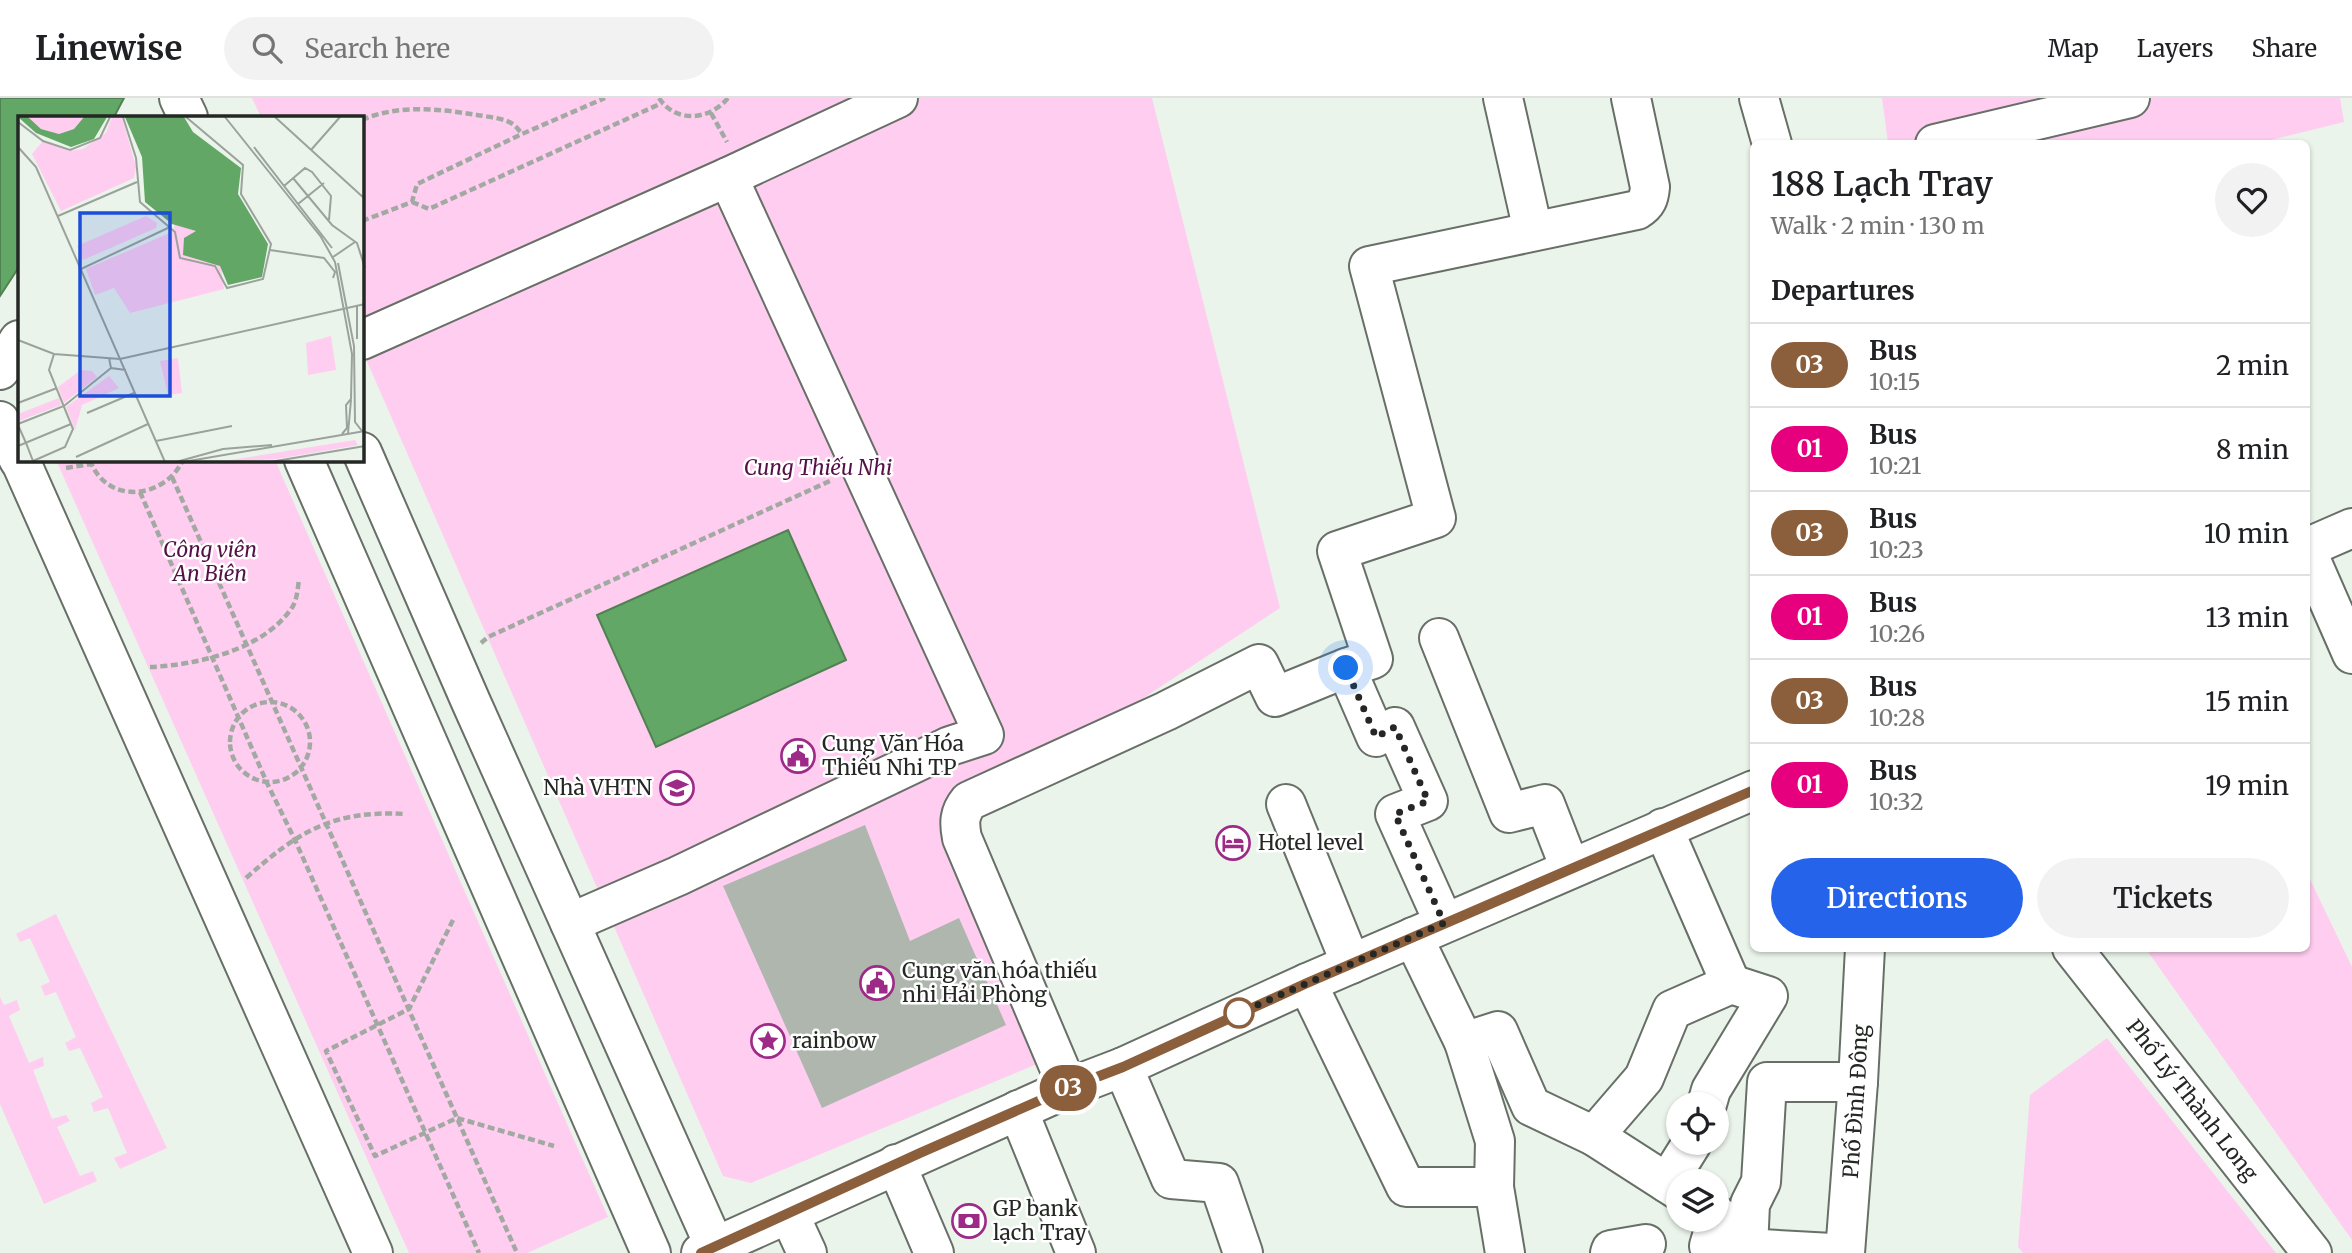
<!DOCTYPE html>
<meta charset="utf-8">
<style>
body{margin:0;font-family:Merriweather,serif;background:#f2f2f2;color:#202124;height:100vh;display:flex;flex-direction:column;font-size:26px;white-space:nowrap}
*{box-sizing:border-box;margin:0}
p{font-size:23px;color:#757577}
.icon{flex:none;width:38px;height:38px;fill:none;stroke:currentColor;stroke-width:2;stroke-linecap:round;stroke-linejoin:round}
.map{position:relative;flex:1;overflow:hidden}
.sheet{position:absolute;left:1750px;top:42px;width:560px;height:812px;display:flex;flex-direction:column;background:#fff;border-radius:10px;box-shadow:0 2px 5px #0004}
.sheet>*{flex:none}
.badge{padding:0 14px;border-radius:23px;font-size:24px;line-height:46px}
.fabs{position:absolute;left:1666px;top:994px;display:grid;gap:14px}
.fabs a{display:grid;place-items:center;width:63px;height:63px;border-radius:50%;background:#fff;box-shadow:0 2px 5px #0004;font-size:35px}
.you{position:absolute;width:35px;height:35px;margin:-18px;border:5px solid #fff;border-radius:50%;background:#1a73e8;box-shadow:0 0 0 10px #1a73e833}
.map>.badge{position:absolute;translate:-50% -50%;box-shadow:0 0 0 4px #fff}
h2{padding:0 21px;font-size:26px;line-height:63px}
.round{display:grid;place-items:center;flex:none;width:74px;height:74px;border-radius:37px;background:#f2f2f2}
.headline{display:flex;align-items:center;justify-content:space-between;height:119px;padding:0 21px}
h1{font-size:33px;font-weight:600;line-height:52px}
.primary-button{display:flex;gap:14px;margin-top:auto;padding:14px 21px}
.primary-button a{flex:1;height:80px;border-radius:42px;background:#2563eb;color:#fff;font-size:28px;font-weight:600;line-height:80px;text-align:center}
.primary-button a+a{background:#f2f2f2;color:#202124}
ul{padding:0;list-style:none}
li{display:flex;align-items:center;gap:21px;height:84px;padding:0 21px;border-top:2px solid #e0e0e0}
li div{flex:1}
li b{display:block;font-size:26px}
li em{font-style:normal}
li .badge{min-width:77px;font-weight:700;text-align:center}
header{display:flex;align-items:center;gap:42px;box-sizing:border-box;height:98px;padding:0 35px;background:#fff;border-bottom:2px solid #e0e0e0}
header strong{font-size:33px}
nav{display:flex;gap:38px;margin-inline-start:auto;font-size:24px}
.search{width:490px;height:63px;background:#f2f2f2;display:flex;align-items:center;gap:18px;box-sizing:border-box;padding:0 24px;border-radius:38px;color:#757577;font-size:26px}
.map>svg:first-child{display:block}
</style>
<header>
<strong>Linewise</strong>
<div class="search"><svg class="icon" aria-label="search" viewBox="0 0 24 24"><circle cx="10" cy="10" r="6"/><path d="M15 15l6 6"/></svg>Search here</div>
<nav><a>Map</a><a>Layers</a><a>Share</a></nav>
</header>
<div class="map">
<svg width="2352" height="1155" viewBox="0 0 2352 1155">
<rect width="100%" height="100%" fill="#ebf4eb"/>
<path fill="#fecdef" d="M 252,0 L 1152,0 L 1280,510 L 960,721 L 1054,959 L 751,1085 L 723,1078 L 362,252 L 362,19 L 261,19 Z
M 1882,0 L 2340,0 L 2344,24 L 2255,46 L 1888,45 Z
M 56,362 L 275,362 L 608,1119 L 527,1155 L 409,1155 Z
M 2307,775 L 2352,869 L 2352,1142 L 2146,851 L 2306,850 Z
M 56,816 L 167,1050 L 120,1071 L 114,1060 L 127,1055 L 108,1010 L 94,1014 L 91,1005 L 103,999 L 80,950 L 69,953 L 65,945 L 76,939 L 56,894 L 45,898 L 41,888 L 50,884 L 30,840 L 20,844 L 16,836 Z
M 0,899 L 4,907 L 17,902 L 20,912 L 9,918 L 29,965 L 43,959 L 44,968 L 33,972 L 52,1021 L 66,1017 L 70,1023 L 57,1029 L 80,1078 L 93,1073 L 97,1083 L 44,1106 L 0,1006 Z
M 2107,940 L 2276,1155 L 2023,1155 L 2018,1149 L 2030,997 Z"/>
<path fill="#63a766" stroke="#508152" stroke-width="2" d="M 0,0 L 124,0 L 114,19 L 19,19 L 19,169 L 0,198 Z
M 788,432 L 846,562 L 656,649 L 597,517 Z"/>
<path fill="#aeb6ae" d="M 865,727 L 910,843 L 959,820 L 1006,927 L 822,1010 L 723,788 Z"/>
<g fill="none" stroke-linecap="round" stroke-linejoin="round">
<g stroke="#676f67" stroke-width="42">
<g id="minor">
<path d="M 1503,0 L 1533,133"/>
<path d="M 1759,0 L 1772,46"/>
<path d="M 1935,46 L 2130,0"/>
<path d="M 362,242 L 728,79 L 898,0"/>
<path d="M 0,272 L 19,242"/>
<path d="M 0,323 L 19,362"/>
<path d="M 20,362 L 373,1155"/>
<path d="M 2306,451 L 2352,556"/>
<path d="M 1439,540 L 1509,715 L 1545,706 L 1570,770"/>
<path d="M 1346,570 L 1373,561 L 1337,453 L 1436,420 L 1369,168 L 1637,112 C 1647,106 1649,100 1650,89 L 1631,0"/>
<path d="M 1286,706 L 1351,866"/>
<path d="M 570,825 L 678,778 L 950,648 L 984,637 L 728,79"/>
<path d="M 1413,839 L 1464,944 L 1498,933 L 1531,1008 L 1594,1038 L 1678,1092"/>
<path id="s1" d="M 2072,850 L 2312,1155"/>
<path d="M 1307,885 L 1406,1089 L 1494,1089"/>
<path d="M 1464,944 L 1495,1043 L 1494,1089 L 1505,1155"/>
<path d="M 1123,969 L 1171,1081 L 1219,1085 L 1243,1155"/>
<path d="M 1068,990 L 962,740 C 959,725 959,715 969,703 L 1166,613 L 1259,566 L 1275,599 L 1346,570 L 1376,639 L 1395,629 L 1428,703 L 1395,716 L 1444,825"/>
<path d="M 1707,1006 L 1711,992 L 1768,898 L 1731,886"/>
<path d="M 1018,1012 L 1076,1155"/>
<path d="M 1594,1038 L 1644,980 L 1672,912 L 1731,886 L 1663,730"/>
<path d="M 896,1066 L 934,1155"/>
<path d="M 1667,1085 L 1692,1045"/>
<path d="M 789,1116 L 807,1155"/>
<path d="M 1717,1117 L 1718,1118 L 1709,1148 L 1832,1155"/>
<path d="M 1748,1151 L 1750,1106 L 1761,1084 L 1767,984 L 1858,984"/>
<path d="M 1610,1155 L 1611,1152 L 1646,1146"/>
<path id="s2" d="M 1845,1155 L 1858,984 L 1865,850"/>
</g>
</g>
<g stroke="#676f67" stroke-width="42">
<path id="major" d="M 179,0 L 188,19
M 362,354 L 471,604 L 715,1149
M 304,362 L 651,1155
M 2306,450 L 2352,430
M 701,1155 L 1068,990 L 1123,969 L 1307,885 L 1754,692"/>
</g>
<path stroke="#a2a9a2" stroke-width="4.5" stroke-dasharray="7 3.5" stroke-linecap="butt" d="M 659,0 C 676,26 710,22 728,0
M 711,15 L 727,44
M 362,22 C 398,6 440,11 477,17 C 489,19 505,20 514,27 C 517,29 519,33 522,35
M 412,104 L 429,111 L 662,5
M 362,123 L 412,104 L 417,86 L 522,36 L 605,0
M 90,362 C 106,407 164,402 183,362
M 66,370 L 91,366
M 172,379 L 517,1155
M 140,394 L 267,685 L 295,742 L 479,1155
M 481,545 L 488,539 L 832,382
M 150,569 C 198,567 266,551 293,508 C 297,501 298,489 299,481
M230 644a40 40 0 1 1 80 0a40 40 0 1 1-80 0Z
M 246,780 C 299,733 333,712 405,716
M 453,822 L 409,911 L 326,953 L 375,1058 L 457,1020 L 554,1048"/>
<use href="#minor" stroke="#fff" stroke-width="38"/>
<use href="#major" stroke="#fff" stroke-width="38"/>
</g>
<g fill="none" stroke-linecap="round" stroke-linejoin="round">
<g stroke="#fff" stroke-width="16">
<path id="line" d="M 701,1155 L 920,1055 L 1068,990 L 1123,969 L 1307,885 L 1754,692"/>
</g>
<use href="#line" stroke="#8b5e3c" stroke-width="10"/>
<path stroke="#242724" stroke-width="7" stroke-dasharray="0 12.6" d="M 1239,915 L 1237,916 L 1444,825 L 1395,716 L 1428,703 L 1395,629 L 1376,639 L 1346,570"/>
</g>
<defs>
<g id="civic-ring" transform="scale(1.75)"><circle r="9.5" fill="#fff" stroke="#9c2a86" stroke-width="1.5"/><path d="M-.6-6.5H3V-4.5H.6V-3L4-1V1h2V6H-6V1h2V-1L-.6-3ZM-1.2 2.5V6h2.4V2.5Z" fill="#9c2a86"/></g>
<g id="school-ring" transform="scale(1.75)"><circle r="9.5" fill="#fff" stroke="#9c2a86" stroke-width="1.5"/><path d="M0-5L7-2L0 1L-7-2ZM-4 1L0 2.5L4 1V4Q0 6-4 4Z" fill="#9c2a86"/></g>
<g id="hotel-ring" transform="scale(1.75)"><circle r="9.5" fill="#fff" stroke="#9c2a86" stroke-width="1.5"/><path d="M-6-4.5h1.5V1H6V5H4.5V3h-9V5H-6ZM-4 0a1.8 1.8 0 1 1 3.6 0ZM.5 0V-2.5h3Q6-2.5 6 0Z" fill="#9c2a86"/></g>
<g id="sight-ring" transform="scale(1.75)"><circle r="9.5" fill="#fff" stroke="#9c2a86" stroke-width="1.5"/><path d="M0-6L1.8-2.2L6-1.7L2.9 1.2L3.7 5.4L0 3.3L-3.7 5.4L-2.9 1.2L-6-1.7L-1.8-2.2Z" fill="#9c2a86"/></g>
<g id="bank-ring" transform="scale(1.75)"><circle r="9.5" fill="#fff" stroke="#9c2a86" stroke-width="1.5"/><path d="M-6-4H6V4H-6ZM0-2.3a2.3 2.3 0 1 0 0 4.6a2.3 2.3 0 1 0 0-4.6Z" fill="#9c2a86"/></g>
</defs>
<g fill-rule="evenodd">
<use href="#civic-ring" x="798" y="658"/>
<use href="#school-ring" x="677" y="690"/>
<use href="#hotel-ring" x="1233" y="745"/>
<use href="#civic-ring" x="877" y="885"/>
<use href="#sight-ring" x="768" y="943"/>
<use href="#bank-ring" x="969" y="1123"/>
</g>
<circle fill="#fff" stroke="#8b5e3c" stroke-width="3.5" cx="1239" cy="915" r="14"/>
<g text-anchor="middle" stroke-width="5" stroke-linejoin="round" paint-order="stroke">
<g font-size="21" font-style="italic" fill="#541147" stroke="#fff">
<text x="818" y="377">Cung Thiếu Nhi</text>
<text x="210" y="459">Công viên<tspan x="210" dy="24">An Biên</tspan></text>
</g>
<g font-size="21" fill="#242724" stroke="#fff" text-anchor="start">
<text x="822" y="653">Cung Văn Hóa<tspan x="822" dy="24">Thiếu Nhi TP</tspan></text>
<text x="652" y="697" text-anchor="end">Nhà VHTN</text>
<text x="1258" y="752">Hotel level</text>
<text x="902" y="880">Cung văn hóa thiếu<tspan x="902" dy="24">nhi Hải Phòng</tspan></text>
<text x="792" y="950">rainbow</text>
<text x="993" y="1118">GP bank<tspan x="993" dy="24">lạch Tray</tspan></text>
</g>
<g font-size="21" fill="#242724" stroke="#fff">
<text dy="7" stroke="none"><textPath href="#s2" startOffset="152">Phố Đình Đông</textPath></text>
<text dy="7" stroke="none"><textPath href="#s1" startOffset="194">Phố Lý Thành Long</textPath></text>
</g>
</g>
<g transform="translate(18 18)">
<rect width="346" height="346" fill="#ebf4eb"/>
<path d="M 10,1 L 66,1 L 56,13 L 41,18 L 23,13 ZM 94,1 L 104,1 L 118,51 L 116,62 L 43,95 L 14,38 L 25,25 L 51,35 L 65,33 L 88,17 ZM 128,100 L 139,107 L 138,112 L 65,144 L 59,130 ZM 157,108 L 179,112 L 191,144 L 203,150 L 206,173 L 112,197 L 96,172 L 77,179 L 68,153 L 154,116 ZM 313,220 L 318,254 L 290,259 L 288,227 ZM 160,242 L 164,277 L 150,279 L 142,245 ZM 63,254 L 74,255 L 79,261 L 46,287 L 40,271 ZM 91,260 L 101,272 L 64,289 L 57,314 L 48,291 ZM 41,282 L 43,289 L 1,305 L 0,298 ZM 337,324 L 340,329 L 259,343 L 200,346 Z" fill="#fecdef"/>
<path d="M 0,1 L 10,1 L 23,13 L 41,18 L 56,13 L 66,1 L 89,1 L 76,23 L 53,31 L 18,17 ZM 107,1 L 166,1 L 175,16 L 223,52 L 220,78 L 250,128 L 244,161 L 210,169 L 202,150 L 165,139 L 166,122 L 178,115 L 154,108 L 127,86 L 124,41 Z" fill="#63a766"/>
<path fill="none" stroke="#9ba29b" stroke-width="2" d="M 105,1 L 118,42 L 122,86 L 157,116 L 162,142 L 197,150 L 209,172 L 245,163 L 253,128 L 223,78 L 225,49 L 168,1M 207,1 L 303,121 L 317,146 L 334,238 L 333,283 L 328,289 L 329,312 L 324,318M 257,1 L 347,83M 0,6 L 25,25 L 52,34 L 82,22 L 92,1M 0,31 L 18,51 L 147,346M 236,31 L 314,132M 293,34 L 322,1M 275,62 L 314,109 L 339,127 L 347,152M 266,70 L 287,52 L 294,56 L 313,80 L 311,104M 280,88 L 306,67M 40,100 L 119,66M 252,134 L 306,142 L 317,156 L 315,162M 315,141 L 337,126M 320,147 L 336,230 L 337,306 L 344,315M 63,153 L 152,111M 339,223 L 339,189M 0,224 L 36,238 L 102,243 L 347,188M 91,242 L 93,252 L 108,254M 0,287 L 39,272M 69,297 L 116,277M 330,317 L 333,284M 138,325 L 214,310M 0,330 L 53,308M 58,341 L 130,308M 15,345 L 8,327 L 0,309 L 0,308 L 46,290 L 93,252M 15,345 L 47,331 L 55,313 L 31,254 L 36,238M 158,346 L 205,333 L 254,329M 165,346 L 347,315M 252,346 L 347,330"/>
<path fill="#1d4ed8" fill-opacity="0.15" stroke="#1d4ed8" stroke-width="3.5" d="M 62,97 L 152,97 L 152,280 L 62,280 Z"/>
<rect width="346" height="346" fill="none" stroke="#242724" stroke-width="3.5"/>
</g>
</svg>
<div class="fabs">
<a><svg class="icon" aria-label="locate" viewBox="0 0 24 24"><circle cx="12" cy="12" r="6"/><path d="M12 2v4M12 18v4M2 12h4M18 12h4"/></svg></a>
<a><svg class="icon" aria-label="layers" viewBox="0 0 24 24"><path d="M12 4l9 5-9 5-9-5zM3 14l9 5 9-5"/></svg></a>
</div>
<div class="you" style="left:1346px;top:570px"></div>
<b class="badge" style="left:1068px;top:990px;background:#8b5e3c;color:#fff">03</b>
<section class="sheet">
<div class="headline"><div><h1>188 Lạch Tray</h1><p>Walk · 2 min · 130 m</p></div><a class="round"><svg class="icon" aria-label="heart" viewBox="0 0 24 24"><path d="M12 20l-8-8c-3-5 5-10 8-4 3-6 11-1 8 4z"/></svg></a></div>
<h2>Departures</h2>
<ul>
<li><span class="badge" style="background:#8b5e3c;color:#fff">03</span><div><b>Bus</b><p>10:15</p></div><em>2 min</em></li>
<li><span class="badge" style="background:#e6007e;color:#fff">01</span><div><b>Bus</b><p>10:21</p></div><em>8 min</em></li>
<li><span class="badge" style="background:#8b5e3c;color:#fff">03</span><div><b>Bus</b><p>10:23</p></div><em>10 min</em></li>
<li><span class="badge" style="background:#e6007e;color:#fff">01</span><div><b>Bus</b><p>10:26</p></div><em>13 min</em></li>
<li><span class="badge" style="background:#8b5e3c;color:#fff">03</span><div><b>Bus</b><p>10:28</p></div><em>15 min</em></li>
<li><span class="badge" style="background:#e6007e;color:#fff">01</span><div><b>Bus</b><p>10:32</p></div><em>19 min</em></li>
</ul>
<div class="primary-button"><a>Directions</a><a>Tickets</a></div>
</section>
</div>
